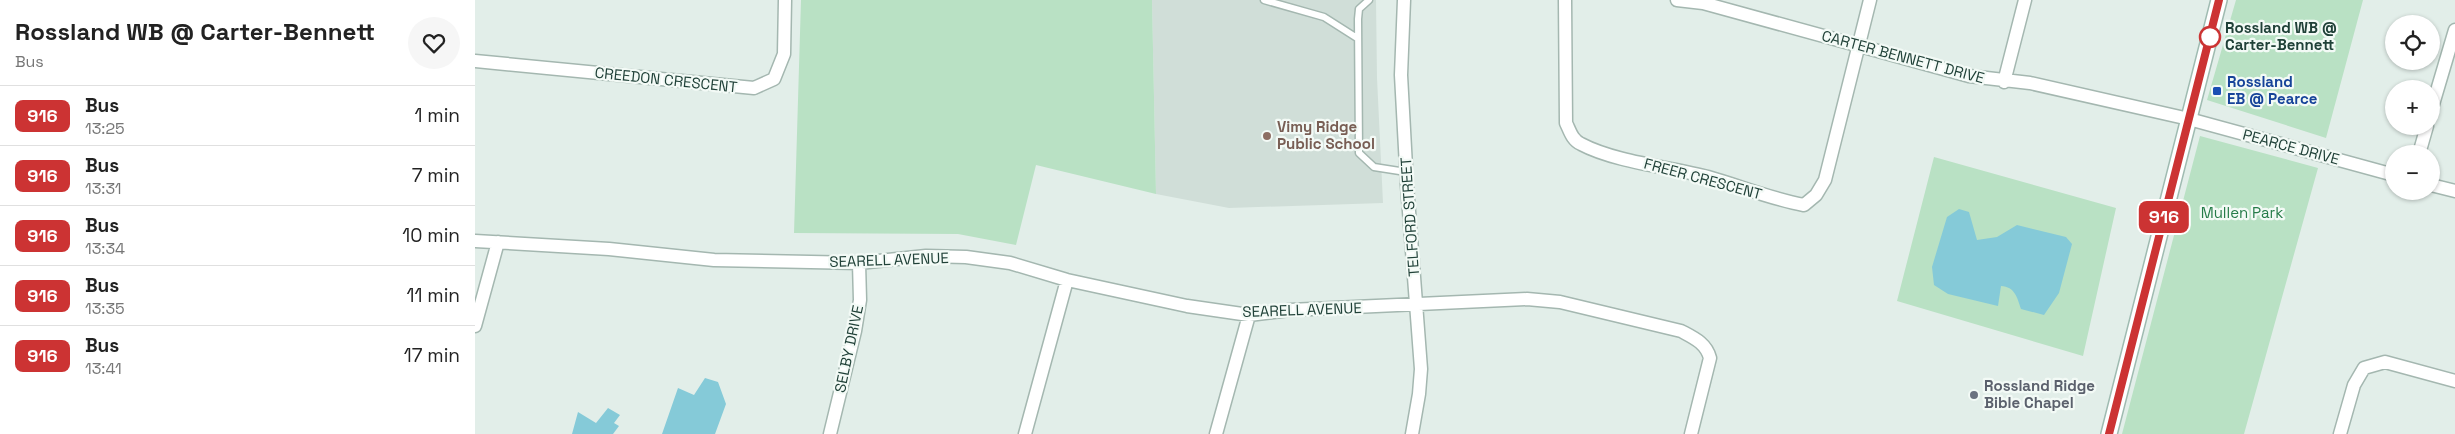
<!DOCTYPE html>
<meta charset="utf-8">
<style>
body{margin:0;font-family:"Space Grotesk",sans-serif;background:#f6f6f6;color:#222;height:100vh;display:flex;flex-direction:column;font-size:19px;white-space:nowrap}
*{box-sizing:border-box;margin:0}
p{font-size:16px;color:#767676}
.icon{flex:none;width:28px;height:28px;fill:none;stroke:currentColor;stroke-width:2;stroke-linecap:round;stroke-linejoin:round}
.map{position:relative;flex:1;overflow:hidden}
.panel{display:flex;flex-direction:column;background:#fff;width:475px}
.panel>*{flex:none}
.badge{padding:0 10px;border-radius:8px;font-size:18px;line-height:32px}
.fabs{position:absolute;left:1910px;top:15px;display:grid;gap:10px}
.fabs a{display:grid;place-items:center;width:55px;height:55px;border-radius:50%;background:#fff;box-shadow:0 1px 4px #0004;font-size:25px}
.map>.badge{position:absolute;translate:-50% -50%;box-shadow:0 0 0 2px #fff}
.round{display:grid;place-items:center;flex:none;width:52px;height:52px;border-radius:26px;background:#f6f6f6}
.head{display:flex;align-items:center;justify-content:space-between;height:85px;padding:0 15px}
h1{font-size:24px;font-weight:700;line-height:38px}
ul{padding:0;list-style:none}
li{display:flex;align-items:center;gap:15px;height:60px;padding:0 15px;border-top:1px solid #e0e0e0}
li div{flex:1}
li b{display:block;font-size:19px}
li em{font-style:normal}
li .badge{min-width:55px;font-weight:700;text-align:center}
main{display:flex;flex:1;min-height:0}
.map>svg:first-child{display:block}
</style>
<main>
<section class="panel">
<div class="head"><div><h1>Rossland WB @ Carter-Bennett</h1><p>Bus</p></div><a class="round"><svg class="icon" aria-label="heart" viewBox="0 0 24 24"><path d="M12 20l-8-8c-3-5 5-10 8-4 3-6 11-1 8 4z"/></svg></a></div>
<ul>
<li><span class="badge" style="background:#c33;color:#fff">916</span><div><b>Bus</b><p>13:25</p></div><em>1 min</em></li>
<li><span class="badge" style="background:#c33;color:#fff">916</span><div><b>Bus</b><p>13:31</p></div><em>7 min</em></li>
<li><span class="badge" style="background:#c33;color:#fff">916</span><div><b>Bus</b><p>13:34</p></div><em>10 min</em></li>
<li><span class="badge" style="background:#c33;color:#fff">916</span><div><b>Bus</b><p>13:35</p></div><em>11 min</em></li>
<li><span class="badge" style="background:#c33;color:#fff">916</span><div><b>Bus</b><p>13:41</p></div><em>17 min</em></li>
</ul>
</section>
<div class="map">
<svg width="1980" height="434" viewBox="0 0 1980 434">
<rect width="100%" height="100%" fill="#e2eee9"/>
<path fill="#d0ded8" d="M 677,0 L 901,0 L 902,78 L 908,203 L 754,208 L 681,194 Z"/>
<path fill="#b9e1c4" d="M 326,0 L 677,0 L 681,194 L 561,165 L 541,245 L 483,234 L 319,233 Z
M 1761,0 L 1888,0 L 1851,138 L 1732,100 Z
M 1725,136 L 1843,168 L 1769,434 L 1647,434 Z
M 1459,157 L 1641,208 L 1608,356 L 1422,301 Z"/>
<path fill="#85cad8" d="M 1484,209 L 1494,212 L 1502,240 L 1522,237 L 1542,225 L 1591,237 L 1597,244 L 1584,293 L 1569,315 L 1546,309 C 1542,297 1540,287 1526,286 L 1523,306 L 1473,294 L 1459,285 L 1457,267 L 1472,217 Z
M 230,378 L 243,382 L 251,404 L 240,434 L 187,434 L 203,388 L 219,395 Z
M 133,408 L 145,415 L 139,423 L 144,426 L 138,434 L 97,434 L 103,412 L 121,423 Z"/>
<g fill="none" stroke-linecap="round" stroke-linejoin="round">
<g stroke="#a4b7b0" stroke-width="9">
<path id="service" d="M 789,0 L 849,17 L 882,38
M 894,0 L 884,9 L 883,19 L 884,153 L 899,167 L 931,172"/>
</g>
<g stroke="#a4b7b0" stroke-width="15">
<path id="minor" d="M 929,0 L 926,75 L 932,185 L 946,369 L 944,394 L 937,434
M 1090,0 L 1091,123 C 1095,131 1097,140 1106,144 C 1140,162 1194,167 1233,177 C 1265,186 1296,199 1329,205 L 1341,195 L 1350,180 L 1395,0
M 1202,0 L 1228,3 L 1494,76 L 1555,83 L 1714,119 L 1919,175
M 0,61 L 279,88 L 299,79 L 309,54 L 310,0
M 1529,82 L 1550,0
M 1956,111 L 1980,30
M 1944,154 L 1952,126
M 1956,185 L 1980,191
M 0,241 L 134,249 L 239,260 L 384,263 L 451,256 L 491,257 L 535,263 L 592,280 L 712,306 L 774,315 L 815,310 L 1052,299 L 1085,302 L 1206,331 C 1219,338 1231,343 1235,358 L 1216,434
M 0,326 L 23,242
M 355,434 L 380,331 L 385,300 L 384,263
M 550,434 L 592,280
M 741,434 L 774,315
M 1865,434 L 1879,385 L 1889,368 L 1910,362 L 1980,381"/>
</g>
<g stroke="#9fbbb1" stroke-width="18">
<path id="secondary" d="M 1634,434 L 1744,0"/>
</g>
<use href="#service" stroke="#fff" stroke-width="6"/>
<use href="#minor" stroke="#fff" stroke-width="12"/>
<use href="#secondary" stroke="#fff" stroke-width="15"/>
</g>
<g fill="none" stroke-linecap="round" stroke-linejoin="round">
<g stroke="#fff" stroke-width="11">
<path id="line" d="M 1634,434 L 1744,0"/>
</g>
<use href="#line" stroke="#c33" stroke-width="8"/>
</g>
<circle fill="#fff" stroke="#c33" stroke-width="2.5" cx="1735" cy="37" r="10"/>
<rect fill="#1a4fb4" stroke="#f3faf6" stroke-width="2" x="1737" y="86" width="10" height="10" rx="2.5"/>
<circle fill="#8d6e63" stroke="#f3faf6" stroke-width="2" cx="792" cy="136" r="5"/>
<circle fill="#6b7280" stroke="#f3faf6" stroke-width="2" cx="1499" cy="395" r="5"/>
<g text-anchor="middle" stroke-width="4.5" stroke-linejoin="round" paint-order="stroke">
<g font-size="15" font-weight="bold" fill="#204138" stroke="#f3faf6" text-anchor="start">
<text x="1750" y="33">Rossland WB @<tspan x="1750" dy="17">Carter-Bennett</tspan></text>
</g>
<g font-size="15" fill="#204138" stroke="#f3faf6">
<text transform="translate(1428 57) rotate(15)" y="5">CARTER BENNETT DRIVE</text>
<text transform="translate(191 80) rotate(6)" y="5">CREEDON CRESCENT</text>
<text transform="translate(1816 147) rotate(15)" y="5">PEARCE DRIVE</text>
<text transform="translate(1228 179) rotate(15)" y="5">FREER CRESCENT</text>
<text transform="translate(935 217) rotate(-94)" y="5">TELFORD STREET</text>
<text transform="translate(414 260) rotate(-2)" y="5">SEARELL AVENUE</text>
<text transform="translate(827 310) rotate(-2)" y="5">SEARELL AVENUE</text>
<text transform="translate(374 349) rotate(-78)" y="5">SELBY DRIVE</text>
</g>
<g font-size="15" font-weight="bold" fill="#164399" stroke="#f3faf6" text-anchor="start">
<text x="1752" y="87">Rossland<tspan x="1752" dy="17">EB @ Pearce</tspan></text>
</g>
<g font-size="15" font-weight="bold" fill="#785e54" stroke="#f3faf6" text-anchor="start">
<text x="802" y="132">Vimy Ridge<tspan x="802" dy="17">Public School</tspan></text>
</g>
<g font-size="15" fill="#267c49" stroke="#f3faf6">
<text x="1767" y="218">Mullen Park</text>
</g>
<g font-size="15" font-weight="bold" fill="#5b616d" stroke="#f3faf6" text-anchor="start">
<text x="1509" y="391">Rossland Ridge<tspan x="1509" dy="17">Bible Chapel</tspan></text>
</g>
</g>
</svg>
<div class="fabs">
<a><svg class="icon" aria-label="locate" viewBox="0 0 24 24"><circle cx="12" cy="12" r="6"/><path d="M12 2v4M12 18v4M2 12h4M18 12h4"/></svg></a>
<a>+</a>
<a>−</a>
</div>
<b class="badge" style="left:1689px;top:217px;background:#c33;color:#fff">916</b>
</div>
</main>
